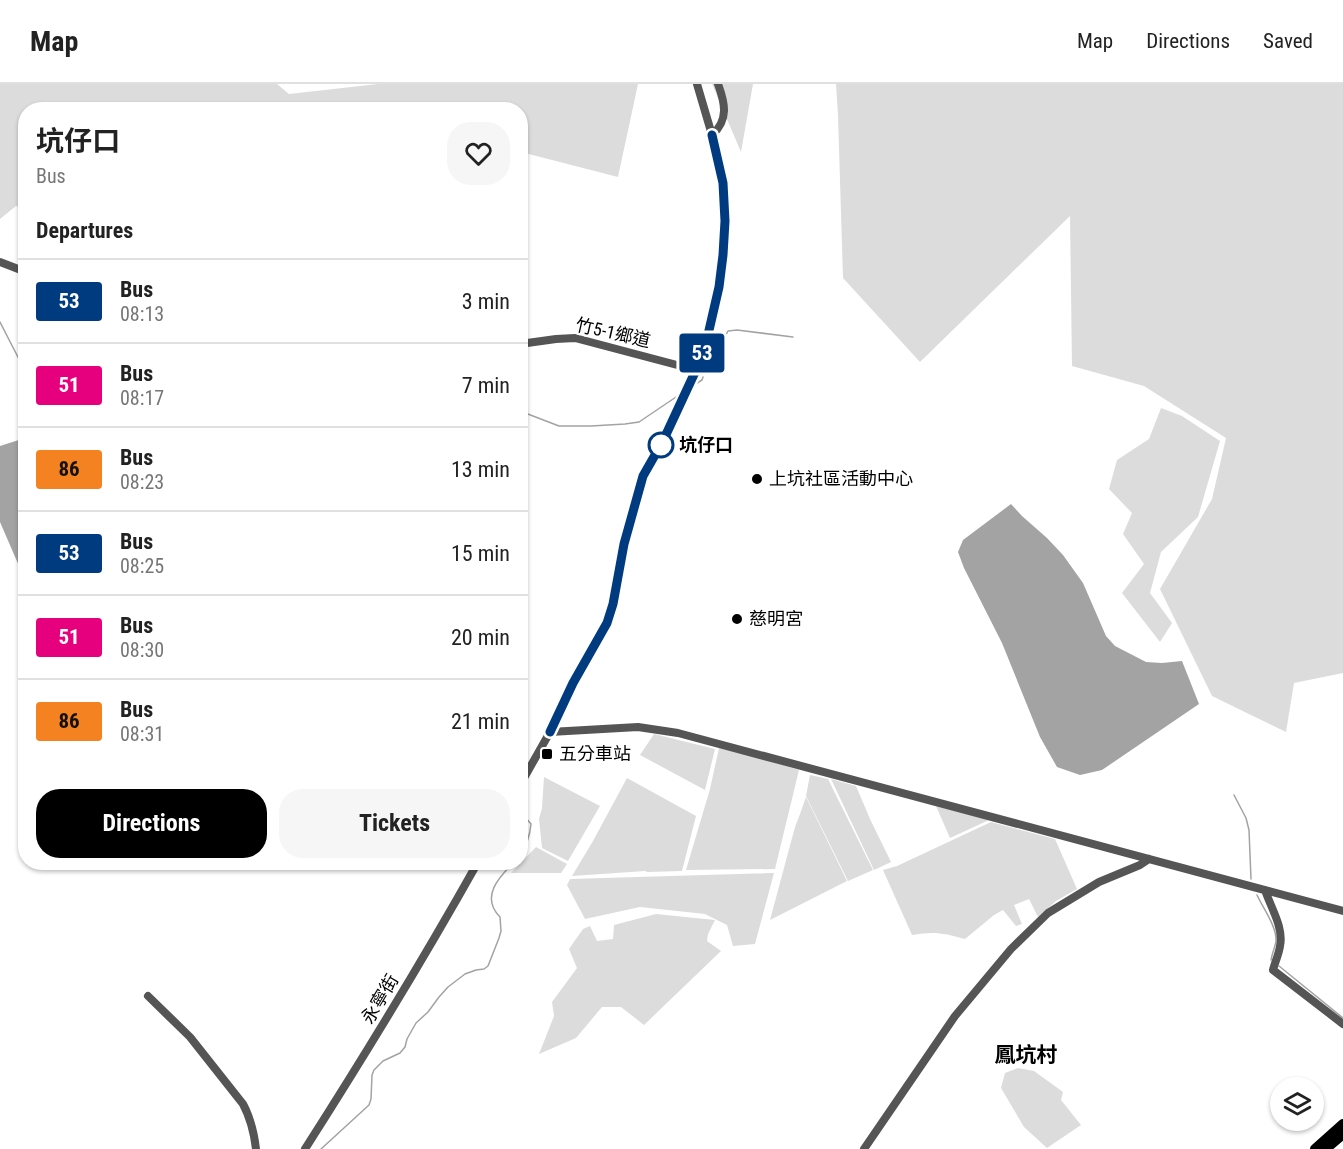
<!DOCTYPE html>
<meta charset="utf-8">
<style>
body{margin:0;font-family:"Roboto Condensed","Noto Sans TC",sans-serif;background:#f6f6f6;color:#222;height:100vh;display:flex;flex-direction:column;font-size:22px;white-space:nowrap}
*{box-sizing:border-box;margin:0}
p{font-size:20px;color:#767676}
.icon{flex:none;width:33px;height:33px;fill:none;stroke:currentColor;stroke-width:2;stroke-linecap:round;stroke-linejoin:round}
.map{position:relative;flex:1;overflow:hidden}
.details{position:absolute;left:18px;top:18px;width:510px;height:768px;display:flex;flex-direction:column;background:#fff;border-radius:24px;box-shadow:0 2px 4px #0004}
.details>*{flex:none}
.badge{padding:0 12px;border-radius:4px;font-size:21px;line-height:39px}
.buttons{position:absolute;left:1270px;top:993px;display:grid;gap:12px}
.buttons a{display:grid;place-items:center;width:54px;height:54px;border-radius:50%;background:#fff;box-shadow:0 2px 4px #0004;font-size:30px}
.map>.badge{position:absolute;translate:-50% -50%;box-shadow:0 0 0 3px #fff}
h2{padding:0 18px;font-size:22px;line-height:54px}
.round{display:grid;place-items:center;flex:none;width:63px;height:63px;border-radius:24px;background:#f6f6f6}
.overview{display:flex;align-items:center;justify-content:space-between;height:102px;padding:0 18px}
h1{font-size:28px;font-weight:700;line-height:45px}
.cta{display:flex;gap:12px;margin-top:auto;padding:12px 18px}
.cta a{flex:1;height:69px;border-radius:24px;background:#000;color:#fff;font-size:24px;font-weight:700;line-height:69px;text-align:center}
.cta a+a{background:#f6f6f6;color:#222}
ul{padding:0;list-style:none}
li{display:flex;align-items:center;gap:18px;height:84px;padding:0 18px;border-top:2px solid #e0e0e0}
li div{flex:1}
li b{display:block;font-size:22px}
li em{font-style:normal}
li .badge{min-width:66px;font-weight:700;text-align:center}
header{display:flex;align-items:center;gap:36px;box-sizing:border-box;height:84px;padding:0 30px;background:#fff;border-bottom:2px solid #e0e0e0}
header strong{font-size:28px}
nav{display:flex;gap:33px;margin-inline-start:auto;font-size:21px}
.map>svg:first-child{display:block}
</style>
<header>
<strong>Map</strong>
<nav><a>Map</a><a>Directions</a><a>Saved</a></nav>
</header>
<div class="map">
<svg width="1343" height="1065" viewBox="0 0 1343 1065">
<rect width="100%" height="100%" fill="#fff"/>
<path fill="#dcdcdc" d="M 0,0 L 277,0 L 289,10 L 378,0 L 638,0 L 618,93 L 521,68 L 520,26 L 26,26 L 25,125 L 16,122 L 0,135 Z
M 712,0 L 753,0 L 741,68 Z
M 836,0 L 1343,0 L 1343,589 L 1294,599 L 1286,648 L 1212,612 L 1160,505 L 1212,415 L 1226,354 L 1144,302 L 1072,282 L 1070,132 L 920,278 L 843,194 L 838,31 Z
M 1161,324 L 1182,332 L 1220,357 L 1198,433 L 1161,468 L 1150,509 L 1172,539 L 1160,558 L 1122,509 L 1144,480 L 1123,450 L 1132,429 L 1109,405 L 1117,376 L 1149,355 Z
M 654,650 L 715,665 L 705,706 L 640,671 Z
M 719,664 L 760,674 L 799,686 L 775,785 L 686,786 L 710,705 Z
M 810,691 L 828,695 L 873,786 L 848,797 L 806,712 Z
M 544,693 L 600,722 L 568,777 L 542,764 L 539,735 L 542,724 Z
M 627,694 L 696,732 L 682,787 L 647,788 L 645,787 L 572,792 L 593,757 Z
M 831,695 L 856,702 L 870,735 L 891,778 L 874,786 Z
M 806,713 L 847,797 L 770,836 L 795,743 L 800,730 Z
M 936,722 L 989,736 L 950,754 Z
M 991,738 L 1055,755 L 1077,805 L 1056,817 L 1038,833 L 1029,815 L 1014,821 L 1022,840 L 1016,842 L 1003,826 L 994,831 L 965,855 C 944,849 934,847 912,851 L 883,786 L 897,782 Z
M 536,763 L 567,780 L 561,789 L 511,789 Z
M 774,789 L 755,860 L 733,862 L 727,841 L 705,830 L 640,823 L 585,835 L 567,801 L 570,795 Z
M 656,830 L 715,836 L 708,850 L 707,857 L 721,867 L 644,941 L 621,923 L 602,923 L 576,954 L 539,970 L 554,932 L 552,918 L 577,884 L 569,865 L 583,845 L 590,842 L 597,857 L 613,855 L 614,841 Z
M 1018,984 L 1034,987 L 1063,1008 L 1061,1016 L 1081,1041 L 1047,1064 L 1024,1043 L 1001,1004 L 1005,989 Z"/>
<path fill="#a3a3a3" d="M 25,354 L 26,354 L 25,483 L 19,482 L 0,438 L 0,362 Z
M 1011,420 L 1022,432 L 1047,454 L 1063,471 L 1083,499 L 1106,552 L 1115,562 L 1146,578 L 1162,579 L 1182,577 L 1199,620 L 1102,686 L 1080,691 L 1057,683 L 1040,653 L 1002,559 L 964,484 L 958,468 L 963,456 Z"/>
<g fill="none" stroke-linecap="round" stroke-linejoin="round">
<path stroke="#a3a3a3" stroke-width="1.5" d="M 0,238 L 22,281 L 26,285
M 708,284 L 728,247 L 737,246 L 793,253
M 694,301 L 702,296 L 703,293
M 520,327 L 559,342 L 591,342 L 625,340 L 639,338 L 679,311
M 1234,711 L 1246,734 L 1249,746 L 1251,795
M 520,727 L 531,740 C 530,751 527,761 520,771
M 1257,811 C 1263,824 1277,843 1276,857 C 1275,863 1272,870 1271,876
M 1279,882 L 1343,934
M 321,1065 L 369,1021 L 371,1015 L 372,991 L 374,986 L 383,977 L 400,969 L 405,963 L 407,955 L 416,939 L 428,928 L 439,913 L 448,903 L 465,890 L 476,886 L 484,885 L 488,882 L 499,854 L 501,847 L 500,833 C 480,813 499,793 514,778"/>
<path stroke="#555" stroke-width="8" d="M 712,51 C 729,36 725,19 718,0
M 0,178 L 26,188
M 520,260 L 556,255 L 575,254 L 696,286
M 550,648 L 638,643 L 678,649 L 1343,827
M 520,701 L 550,648 L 574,599 L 607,539 L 613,520 L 625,460 L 643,392 L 663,357 L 696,286 L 707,255 L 719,203 L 723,171 L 725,137 L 723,99 L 712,51 L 697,0
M 1265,806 C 1271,824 1284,844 1280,862 C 1279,870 1275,878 1273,886 L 1343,940
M 148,912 L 190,953 L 243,1020 C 251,1035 254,1048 256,1065
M 305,1065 C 365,971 423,876 478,778
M 864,1065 L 955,932 L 1011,865 L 1048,829 L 1099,798 L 1140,781 L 1149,775"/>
<path stroke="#000" stroke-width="10" d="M 1315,1065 L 1343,1040"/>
<path stroke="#000" stroke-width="12" d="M 1324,1065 L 1343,1049"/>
</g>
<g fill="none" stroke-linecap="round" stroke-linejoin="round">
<g stroke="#fff" stroke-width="14">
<path id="line" d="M 550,648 L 573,599 L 607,539 L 613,520 L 624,460 L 643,392 L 663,357 L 696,286 L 707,255 L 719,203 L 723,171 L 725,137 L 723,99 L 712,51"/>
</g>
<use href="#line" stroke="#003b80" stroke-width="9"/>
</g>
<circle fill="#fff" stroke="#003b80" stroke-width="3" cx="661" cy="361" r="12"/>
<g fill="#000" stroke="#fff" stroke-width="2">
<circle cx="757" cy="395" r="6"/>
<circle cx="737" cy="535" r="6"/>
<rect x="541" y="664" width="12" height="12" rx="3"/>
</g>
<g text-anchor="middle" stroke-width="4.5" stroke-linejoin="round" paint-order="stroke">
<g font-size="18" fill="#000" stroke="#fff">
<text transform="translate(613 249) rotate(13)" y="6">竹5-1鄉道</text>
<text transform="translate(380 915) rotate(-59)" y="6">永寧街</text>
</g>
<g font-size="18" font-weight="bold" fill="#000" stroke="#fff" text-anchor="start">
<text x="679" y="367">坑仔口</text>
</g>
<g font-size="18" fill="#000" stroke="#fff" text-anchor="start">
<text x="769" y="401">上坑社區活動中心</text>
<text x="749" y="541">慈明宮</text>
<text x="559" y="676">五分車站</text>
</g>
<g font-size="21" font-weight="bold" fill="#000" stroke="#fff">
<text x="1026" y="978">鳳坑村</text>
</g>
</g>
</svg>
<div class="buttons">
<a><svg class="icon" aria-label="layers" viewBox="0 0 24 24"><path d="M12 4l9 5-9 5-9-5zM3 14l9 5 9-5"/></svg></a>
</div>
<b class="badge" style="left:702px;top:269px;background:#003b80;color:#fff">53</b>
<section class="details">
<div class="overview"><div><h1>坑仔口</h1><p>Bus</p></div><a class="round"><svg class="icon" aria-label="heart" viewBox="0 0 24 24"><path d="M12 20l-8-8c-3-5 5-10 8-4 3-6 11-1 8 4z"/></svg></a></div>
<h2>Departures</h2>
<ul>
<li><span class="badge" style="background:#003b80;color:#fff">53</span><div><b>Bus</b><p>08:13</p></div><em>3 min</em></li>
<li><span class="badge" style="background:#e6007e;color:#fff">51</span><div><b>Bus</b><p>08:17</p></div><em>7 min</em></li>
<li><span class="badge" style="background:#f58220;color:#111">86</span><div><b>Bus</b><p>08:23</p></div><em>13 min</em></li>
<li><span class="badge" style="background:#003b80;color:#fff">53</span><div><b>Bus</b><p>08:25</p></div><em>15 min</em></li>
<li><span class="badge" style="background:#e6007e;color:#fff">51</span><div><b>Bus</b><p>08:30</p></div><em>20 min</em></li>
<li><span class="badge" style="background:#f58220;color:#111">86</span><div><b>Bus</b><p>08:31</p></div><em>21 min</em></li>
</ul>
<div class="cta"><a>Directions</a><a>Tickets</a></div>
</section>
</div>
